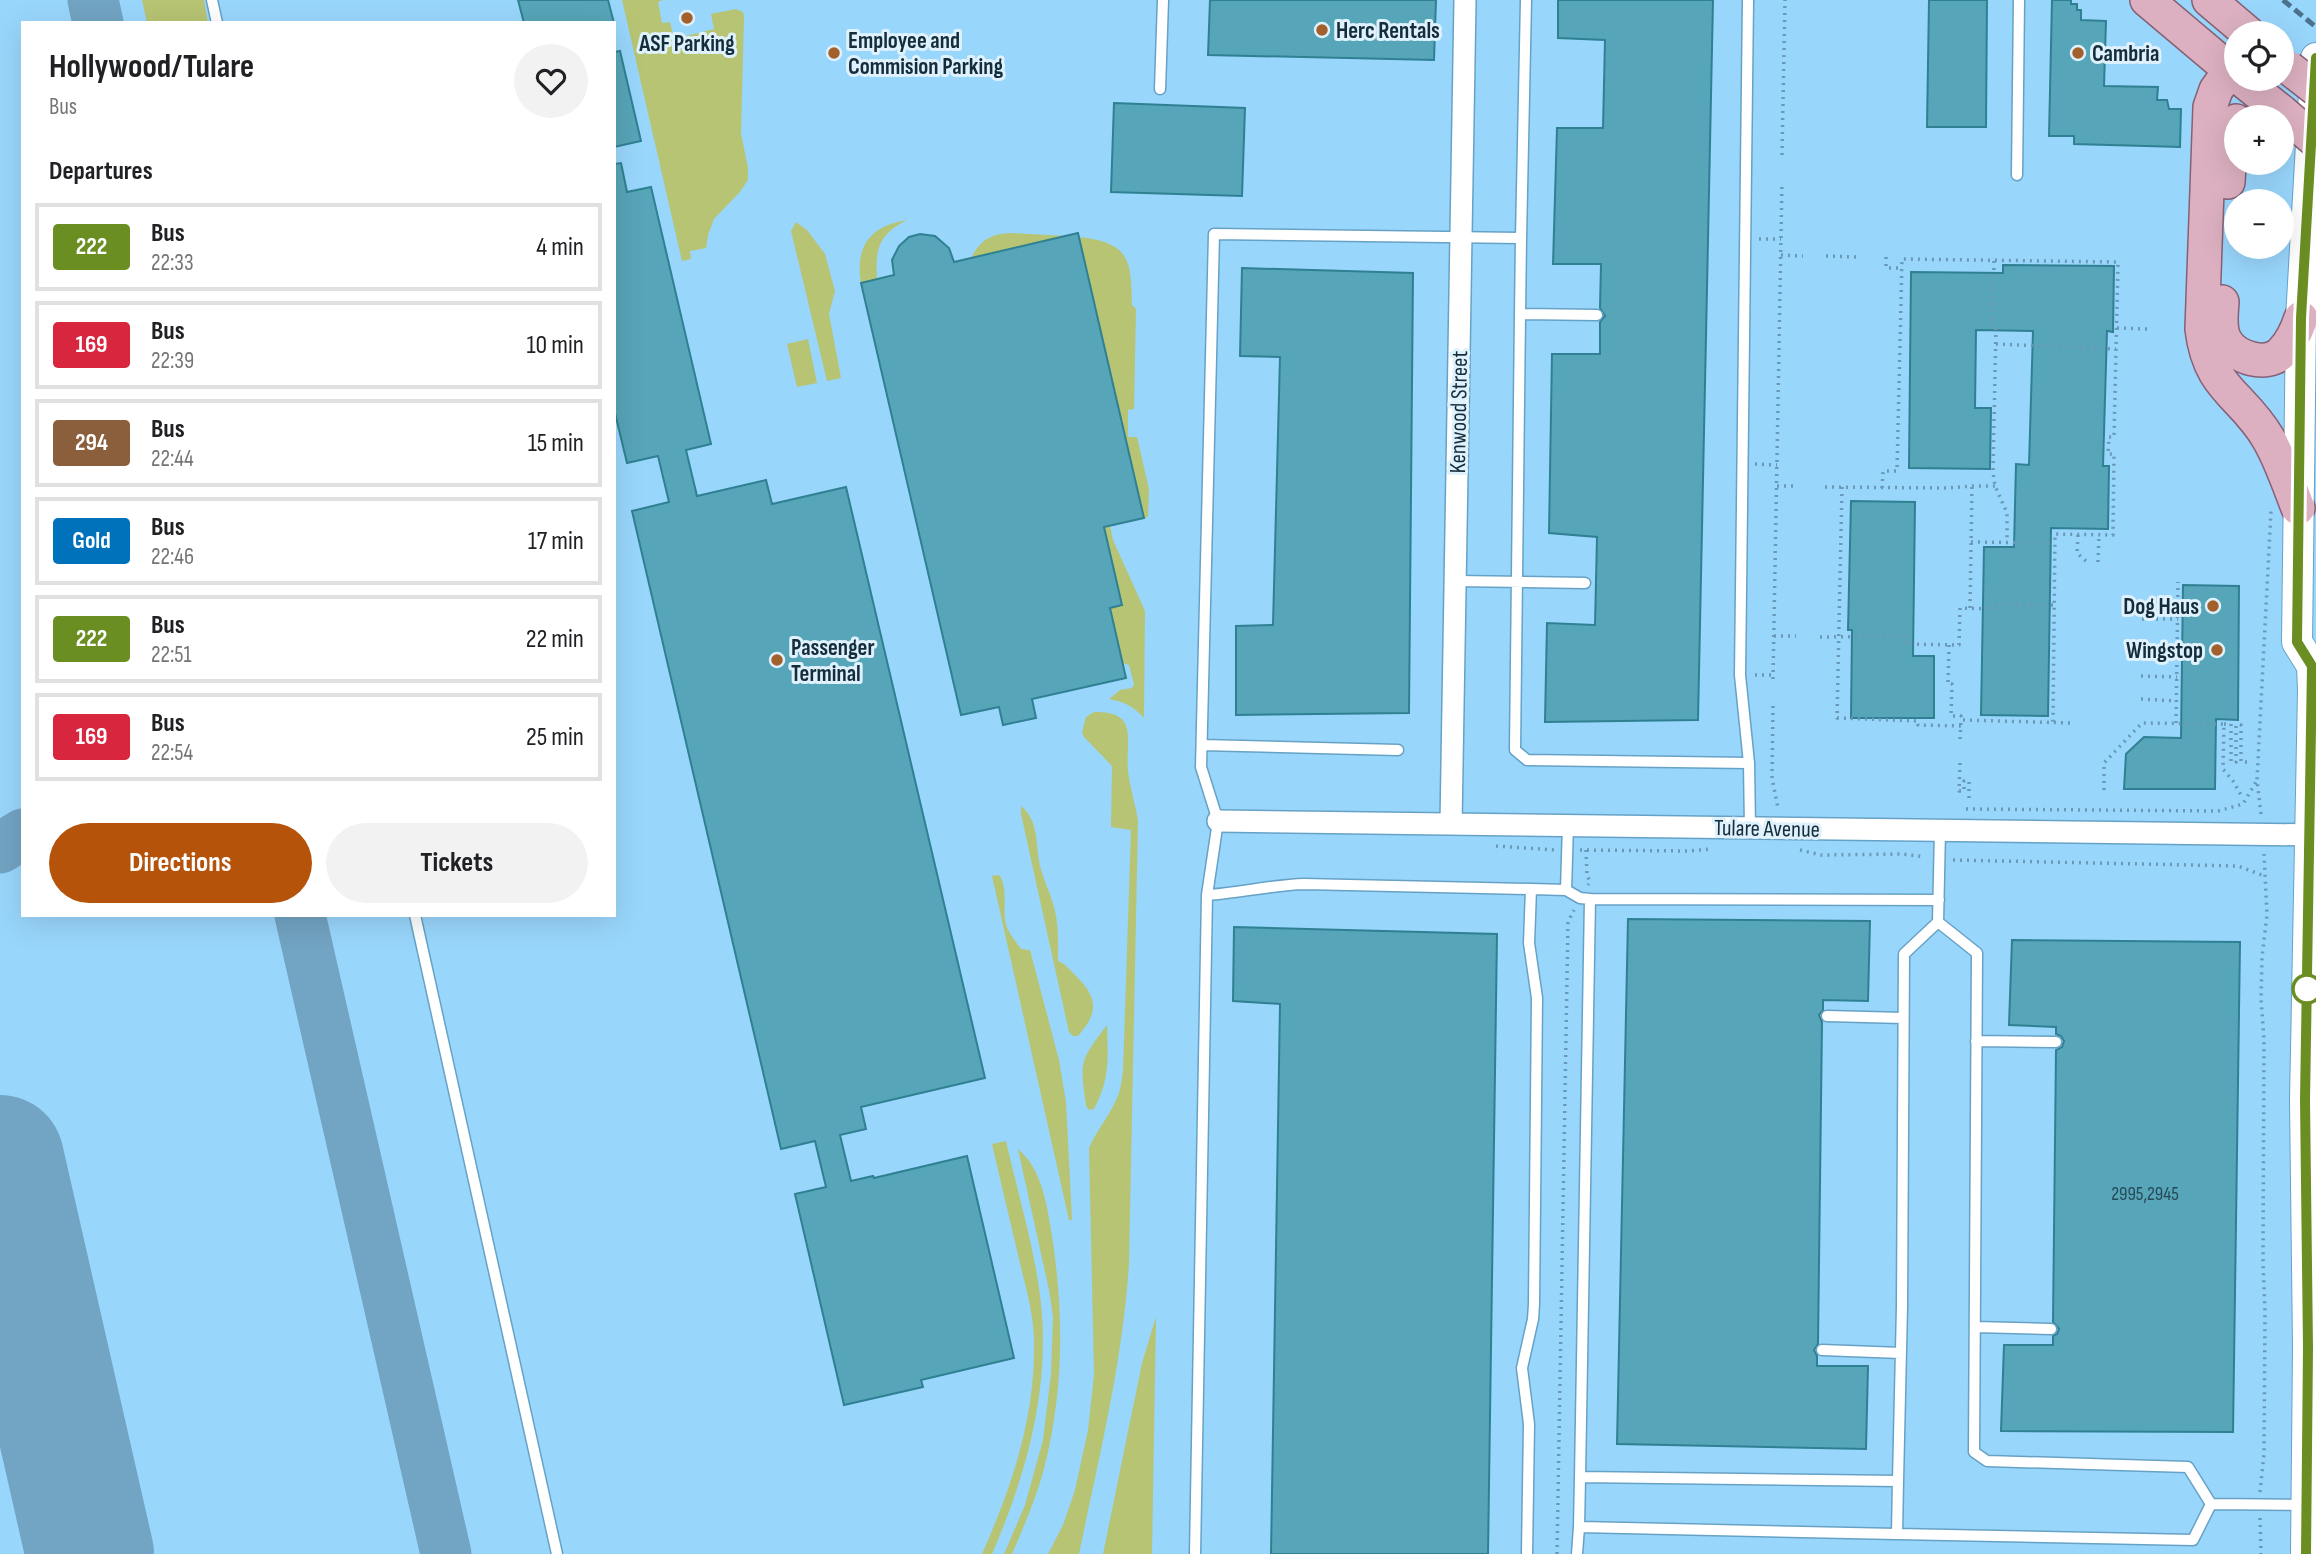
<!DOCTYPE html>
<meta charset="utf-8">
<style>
body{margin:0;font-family:"Sofia Sans Condensed",sans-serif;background:#f2f2f2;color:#202124;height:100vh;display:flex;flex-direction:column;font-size:26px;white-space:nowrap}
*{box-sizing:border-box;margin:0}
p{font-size:23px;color:#757577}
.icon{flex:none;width:38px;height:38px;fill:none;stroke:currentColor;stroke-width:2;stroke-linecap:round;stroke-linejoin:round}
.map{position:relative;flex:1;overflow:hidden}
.details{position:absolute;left:21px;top:21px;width:595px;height:896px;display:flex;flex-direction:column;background:#fff;border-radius:0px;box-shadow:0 7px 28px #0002}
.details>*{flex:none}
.badge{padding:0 14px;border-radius:5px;font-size:24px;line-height:46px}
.tools{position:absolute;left:2224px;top:21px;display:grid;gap:14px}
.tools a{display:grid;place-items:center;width:70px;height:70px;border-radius:50%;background:#fff;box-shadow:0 7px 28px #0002;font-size:35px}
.map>.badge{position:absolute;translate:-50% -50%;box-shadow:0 0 0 4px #fff}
h2{padding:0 28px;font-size:26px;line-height:63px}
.round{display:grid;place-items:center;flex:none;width:74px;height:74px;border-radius:37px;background:#f2f2f2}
.overview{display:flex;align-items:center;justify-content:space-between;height:119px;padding:0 28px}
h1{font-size:33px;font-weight:700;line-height:52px}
.primary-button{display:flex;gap:14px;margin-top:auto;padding:14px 28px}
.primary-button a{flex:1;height:80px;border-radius:42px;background:#b45309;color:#fff;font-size:28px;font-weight:700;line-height:80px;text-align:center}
.primary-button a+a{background:#f2f2f2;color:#202124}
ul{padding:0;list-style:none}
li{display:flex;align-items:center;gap:21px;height:88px;margin:0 14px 10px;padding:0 14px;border:4px solid #e0e0e0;border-radius:0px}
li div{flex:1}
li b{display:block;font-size:26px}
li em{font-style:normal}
li .badge{min-width:77px;font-weight:700;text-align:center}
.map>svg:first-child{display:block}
</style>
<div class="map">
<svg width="2316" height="1554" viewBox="0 0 2316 1554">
<rect width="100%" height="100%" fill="#99d6fc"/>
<path fill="#b7c473" d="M 142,0 L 204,0 L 208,23 L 147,23 Z
M 622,0 L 663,0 L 658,2 L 662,23 L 670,22 L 674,39 L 714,29 L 711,14 L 736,9 L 743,12 L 744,17 L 741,134 L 748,167 L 748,180 L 740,192 L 714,219 L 708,235 L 706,248 L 690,251 L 691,259 L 682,261 Z
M 907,220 C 879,234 875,249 877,279 L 861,283 C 855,246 870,226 907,220 Z
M 796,222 L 807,230 L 825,254 L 835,291 L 829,314 L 841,378 L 827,381 L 791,231 Z
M 1012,233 L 1066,236 L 971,258 C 981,239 991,234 1012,233 Z
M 1079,237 C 1130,243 1131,259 1132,305 L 1136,309 L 1134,409 L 1128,410 L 1128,437 L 1137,437 L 1149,489 L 1148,517 L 1144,518 Z
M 808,339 L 817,383 L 797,387 L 787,344 Z
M 1110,526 L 1113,540 L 1145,611 L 1144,718 C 1133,706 1125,702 1109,699 L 1120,690 L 1132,688 L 1134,684 L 1129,665 L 1123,663 L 1110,608 L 1104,527 Z
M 1094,712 C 1140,711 1125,740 1128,771 C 1130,787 1135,804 1138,820 L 1129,1263 C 1123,1361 1099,1457 1079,1554 L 1048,1554 L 1063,1525 L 1075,1490 L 1088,1430 L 1094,1375 L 1089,1148 C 1097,1129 1112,1113 1119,1093 C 1121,1086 1122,1078 1123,1071 L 1131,830 L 1111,827 L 1112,766 L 1084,737 L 1082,732 L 1086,717 Z
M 1021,806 C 1038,820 1036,841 1039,861 C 1042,877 1050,892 1054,907 C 1059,925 1058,943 1058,961 C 1066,964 1070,970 1076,976 C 1098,998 1099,1012 1078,1036 L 1073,1036 L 1069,1032 L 1021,814 Z
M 999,875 C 1010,890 1000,913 1008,930 C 1011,936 1017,943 1021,949 L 1030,950 L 1059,1060 L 1066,1102 L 1072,1220 L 1069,1220 L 992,876 Z
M 1107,1025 C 1108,1059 1110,1079 1094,1109 L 1089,1110 L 1086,1106 C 1080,1061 1079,1062 1107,1025 Z
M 1006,1141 C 1017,1190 1032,1239 1039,1288 C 1053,1380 1028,1471 992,1554 L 982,1554 C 1013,1484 1036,1415 1034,1338 C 1033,1311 1025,1285 1019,1259 C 1010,1221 1001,1183 992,1144 Z
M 1018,1149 C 1042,1169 1047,1205 1052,1236 C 1064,1315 1064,1390 1044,1469 C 1036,1498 1024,1526 1012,1554 L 1004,1554 L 1025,1505 L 1043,1440 L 1051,1374 L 1053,1317 L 1049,1290 Z
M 1156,1317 L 1152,1554 L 1103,1554 L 1142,1363 Z"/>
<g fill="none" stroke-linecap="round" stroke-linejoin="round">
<path stroke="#72a4c3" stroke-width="51" d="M 93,0 L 98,23
M 0,848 L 23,834
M 300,915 L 446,1554"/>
<path stroke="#72a4c3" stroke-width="128" d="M 0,1159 L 90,1554"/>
</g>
<path fill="#57a5b8" stroke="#2f8093" stroke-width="2" d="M 518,0 L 608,0 L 614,23 L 524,23 Z
M 1210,0 L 1436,0 L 1434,60 L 1208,55 Z
M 1558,0 L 1713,0 L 1698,720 L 1545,722 L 1547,623 L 1595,625 L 1597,537 L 1549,533 L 1552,354 L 1600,354 L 1600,322 L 1605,316 L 1600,308 L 1601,264 L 1553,264 L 1557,128 L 1603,128 L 1605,40 L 1558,38 Z
M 1929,0 L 1987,0 L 1986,127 L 1927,127 Z
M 2052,0 L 2071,0 L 2071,4 L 2077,4 L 2077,10 L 2081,10 L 2081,20 L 2106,21 L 2104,86 L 2158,87 L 2157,100 L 2167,100 L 2169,109 L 2181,109 L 2180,147 L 2074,144 L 2074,136 L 2049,136 Z
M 620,51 L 641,141 L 614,147 L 614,52 Z
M 1114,103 L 1245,108 L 1242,196 L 1111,192 Z
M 621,163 L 627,192 L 651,187 L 711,444 L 686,450 L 697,496 L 766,480 L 772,504 L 846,487 L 985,1078 L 861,1107 L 866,1129 L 840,1135 L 851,1181 L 873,1176 L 874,1178 L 967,1156 L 1014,1358 L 921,1380 L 923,1387 L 844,1405 L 795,1194 L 826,1187 L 815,1141 L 781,1149 L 632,511 L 669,502 L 658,456 L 627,463 L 614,409 L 614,164 Z
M 1078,233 L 1144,518 L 1104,527 L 1122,605 L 1110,608 L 1126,678 L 1032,699 L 1036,718 L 1003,725 L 999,707 L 961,715 L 861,283 L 894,275 L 892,260 L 899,246 L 909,237 L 920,234 L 935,236 L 949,248 L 954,262 Z
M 2003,265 L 2114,266 L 2113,332 L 2107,331 L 2103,466 L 2109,466 L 2108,529 L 2051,528 L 2048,716 L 1981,715 L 1984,547 L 2014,547 L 2016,464 L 2029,465 L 2033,331 L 1976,330 L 1975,408 L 1991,408 L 1990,469 L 1909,468 L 1911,272 L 2003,273 Z
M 1242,268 L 1413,273 L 1409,713 L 1236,715 L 1236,626 L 1273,625 L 1280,357 L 1240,356 Z
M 1851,501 L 1915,502 L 1913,656 L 1934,656 L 1934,718 L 1851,718 L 1852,630 L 1848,630 Z
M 2183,585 L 2239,586 L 2238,720 L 2216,719 L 2215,789 L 2124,789 L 2126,754 L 2144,737 L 2181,738 Z
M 1628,919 L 1870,921 L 1868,1001 L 1823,1000 L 1823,1010 L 1819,1015 L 1822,1022 L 1818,1344 L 1814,1350 L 1817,1356 L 1817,1366 L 1868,1366 L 1866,1449 L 1617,1444 Z
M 1234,927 L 1497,934 L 1488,1554 L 1271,1554 L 1280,1004 L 1233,1001 Z
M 2012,940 L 2240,942 L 2233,1432 L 2001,1431 L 2004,1345 L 2053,1345 L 2053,1336 L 2057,1334 L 2059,1329 L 2053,1322 L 2056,1050 L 2062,1047 L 2064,1041 L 2061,1036 L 2056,1034 L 2056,1027 L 2009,1025 Z"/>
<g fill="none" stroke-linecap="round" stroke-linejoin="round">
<g stroke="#67a2c6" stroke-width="13">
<path id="service" d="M 212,0 L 217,23
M 1748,0 L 1740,675 L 1749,763 L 1750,828
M 1160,89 L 1163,0
M 2017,175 L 2019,0
M 1521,238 L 1520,314 L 1597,315
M 1520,314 L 1515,750 L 1527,760 L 1749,763
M 1456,581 L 1585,583
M 1202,745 L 1398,750
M 1940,830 L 1938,922 L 1977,953 L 1974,1452 L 1987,1461 L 2188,1467 L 2211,1504
M 1566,890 L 1580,898 L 1590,899 L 1580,1477 L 1898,1481 L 1902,1306 L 1904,954 L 1938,922
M 1207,895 C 1240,893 1271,885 1304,884 L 1531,889
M 1590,899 L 1939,900
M 415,915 L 557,1554
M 1827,1016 L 1903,1018
M 1976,1041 L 2056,1042
M 1975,1327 L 2051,1329
M 1822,1350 L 1901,1353
M 1580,1477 L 1579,1527 L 1897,1534
M 1898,1481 L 1897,1534 L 2193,1540 L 2211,1504 L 2306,1505
M 1195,1554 L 1207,895 L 1218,821 L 1201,767 L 1214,234 L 1521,238 L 1526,0
M 1527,1554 L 1529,1424 L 1522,1368 L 1533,1319 L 1534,1304 L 1537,998 L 1529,943 L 1531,889 L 1566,890 L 1568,825
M 1577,1554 L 1579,1527"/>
</g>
<g stroke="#67a2c6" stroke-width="24">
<path id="minor" d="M 1218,821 L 2316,835
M 1451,824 L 1465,0"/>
</g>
<g stroke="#67a2c6" stroke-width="32">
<path id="secondary" d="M 2306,1554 L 2308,1347 L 2305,1100 L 2313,690 L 2312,666 L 2297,642 L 2301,318 L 2316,58"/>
</g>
<g stroke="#866076" stroke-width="36">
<path id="primary" d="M 2147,0 L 2236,75
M 2209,0 L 2248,33
M 2236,62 L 2216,90 L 2210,107 L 2202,329 C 2209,389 2242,394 2268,438 C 2281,460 2289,485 2298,508
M 2241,79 L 2282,112
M 2228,182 L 2230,149 L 2236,121
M 2222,302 C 2221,314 2219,329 2225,340 C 2235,358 2267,368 2282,352 C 2292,342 2297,330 2301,318"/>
</g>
<path stroke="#6999b6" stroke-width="3.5" stroke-dasharray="2 5" stroke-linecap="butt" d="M 1782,155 L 1785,0
M 1759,239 L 1781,239
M 1781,255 L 1803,256
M 1826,256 L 1858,257
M 1886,257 L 1886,268 L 1902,268
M 1994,261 L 1993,325 L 1996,325 L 1993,472 L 1995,486 L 2007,513 L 2007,542
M 2117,328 L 2148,329
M 1996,344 L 2116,349
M 1755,464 L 1777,465
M 1777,486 L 1798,486
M 1825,487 L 1948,488 L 1972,486 L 1995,486
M 1842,487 L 1837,718 L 1918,721 L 1918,725 L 1961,726
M 1882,488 L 1883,471 L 1897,471 L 1902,259 L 2118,262 L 2114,437 L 2109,437 L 2108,454 L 2114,454 L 2113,535 L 2055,534 L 2053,722
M 2078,535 L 2077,553 L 2087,562
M 1971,542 L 2055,543
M 2098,562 L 2099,535
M 1970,608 L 1972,486
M 2142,619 L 2178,619
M 1774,636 L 1796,636
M 1820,637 L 1906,636 L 1906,644 L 1959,645 L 1960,608 L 1993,609 L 1993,604 L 2054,605
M 1949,645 L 1948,684 L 1952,684 L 1951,716 L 1961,716 L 1961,720
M 1755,675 L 1773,675
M 2141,676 L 2177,677
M 1773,679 L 1782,183
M 2141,699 L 2176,701
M 1773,706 L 1772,778 L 1778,808
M 2176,723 L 2178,582
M 2224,724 L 2231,724 L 2231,762 L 2236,762 L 2236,725 L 2241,725 L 2241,762 L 2251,762
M 1960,739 L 1961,720 L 2072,723
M 1960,763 L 1959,791 L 1964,791 L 1964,781 L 1969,781 L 1969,798
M 2104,790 L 2104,763 L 2142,723 L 2224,724 L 2223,769 L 2233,781 L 2241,795
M 1966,809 L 2218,811 L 2243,804 L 2256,782
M 2261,814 L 2257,780 L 2271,511
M 1496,846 L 1555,850
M 1580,850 L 1688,851 L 1712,849
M 1586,850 L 1587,876 L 1590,881 L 1588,885
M 1800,850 L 1821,855 L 1903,854 L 1925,857
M 1953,860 L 2238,866 L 2264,876
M 2260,1492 L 2264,1454 L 2265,1311 L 2263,1263 L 2264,1040 L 2261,999 L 2262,957 L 2267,915 L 2264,854
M 2260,1518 L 2261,1554
M 1557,1554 L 1568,922 L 1574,910"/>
<use href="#service" stroke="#fff" stroke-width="10"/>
<use href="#minor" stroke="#fff" stroke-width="21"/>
<use href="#secondary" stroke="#fff" stroke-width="30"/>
<use href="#primary" stroke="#dcb0c0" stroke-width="33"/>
<path stroke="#4b728a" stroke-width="5" stroke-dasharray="10 5" stroke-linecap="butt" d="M 2283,0 L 2316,27"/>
<g stroke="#866076" stroke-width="36" stroke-linecap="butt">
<path id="primary-bridge" d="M 2289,68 L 2316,89
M 2282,112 L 2316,141"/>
</g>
<use href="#primary-bridge" stroke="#dcb0c0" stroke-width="33"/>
</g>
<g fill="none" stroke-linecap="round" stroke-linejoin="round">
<g stroke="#fff" stroke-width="16">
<path id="line" d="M 2306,1554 L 2308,1347 L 2305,1100 L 2312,666 L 2297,642 L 2301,318 L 2316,58"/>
</g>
<use href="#line" stroke="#6b8e23" stroke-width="10"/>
</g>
<g fill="#a2602c" stroke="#dff1fc" stroke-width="2.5">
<circle cx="687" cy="18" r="7"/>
<circle cx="1322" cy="30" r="7"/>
<circle cx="834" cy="53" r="7"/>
<circle cx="2078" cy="53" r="7"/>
<circle cx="2213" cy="606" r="7"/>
<circle cx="2217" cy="650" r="7"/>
<circle cx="777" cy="660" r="7"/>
</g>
<circle fill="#fff" stroke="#6b8e23" stroke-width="3.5" cx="2307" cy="989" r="14"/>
<g text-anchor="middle" stroke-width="6" stroke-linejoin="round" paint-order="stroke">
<g font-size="19" fill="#254b5a">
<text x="2145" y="1200">2995,2945</text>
</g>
<g font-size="23" font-weight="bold" fill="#142d3b" stroke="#dff1fc" text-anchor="start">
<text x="1336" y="38">Herc Rentals</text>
<text x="848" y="48">Employee and<tspan x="848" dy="26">Commision Parking</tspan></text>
<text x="687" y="51" text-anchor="middle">ASF Parking</text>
<text x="2092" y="61">Cambria</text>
<text x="2199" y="614" text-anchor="end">Dog Haus</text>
<text x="791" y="655">Passenger<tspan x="791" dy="26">Terminal</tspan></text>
<text x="2203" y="658" text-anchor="end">Wingstop</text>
</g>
<g font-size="23" fill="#142d3b" stroke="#dff1fc">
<text transform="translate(1458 412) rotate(-89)" y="8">Kenwood Street</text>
<text transform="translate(1767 828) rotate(1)" y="8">Tulare Avenue</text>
</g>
</g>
</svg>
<div class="tools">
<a><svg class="icon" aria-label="locate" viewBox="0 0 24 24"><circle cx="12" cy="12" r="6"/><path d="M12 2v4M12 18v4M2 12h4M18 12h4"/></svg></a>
<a>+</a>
<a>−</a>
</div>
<section class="details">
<div class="overview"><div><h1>Hollywood/Tulare</h1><p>Bus</p></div><a class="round"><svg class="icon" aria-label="heart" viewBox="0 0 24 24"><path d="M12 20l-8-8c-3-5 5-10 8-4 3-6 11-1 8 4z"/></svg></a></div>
<h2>Departures</h2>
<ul>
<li><span class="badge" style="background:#6b8e23;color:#fff">222</span><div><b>Bus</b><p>22:33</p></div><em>4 min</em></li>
<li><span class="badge" style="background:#d7263d;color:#fff">169</span><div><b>Bus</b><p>22:39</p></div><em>10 min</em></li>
<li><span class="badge" style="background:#8b5e3c;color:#fff">294</span><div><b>Bus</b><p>22:44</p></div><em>15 min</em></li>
<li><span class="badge" style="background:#0072bc;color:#fff">Gold</span><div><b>Bus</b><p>22:46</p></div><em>17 min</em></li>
<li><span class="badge" style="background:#6b8e23;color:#fff">222</span><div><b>Bus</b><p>22:51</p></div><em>22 min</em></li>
<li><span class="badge" style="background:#d7263d;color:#fff">169</span><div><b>Bus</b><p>22:54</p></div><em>25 min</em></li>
</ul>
<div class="primary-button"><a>Directions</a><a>Tickets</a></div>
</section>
</div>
